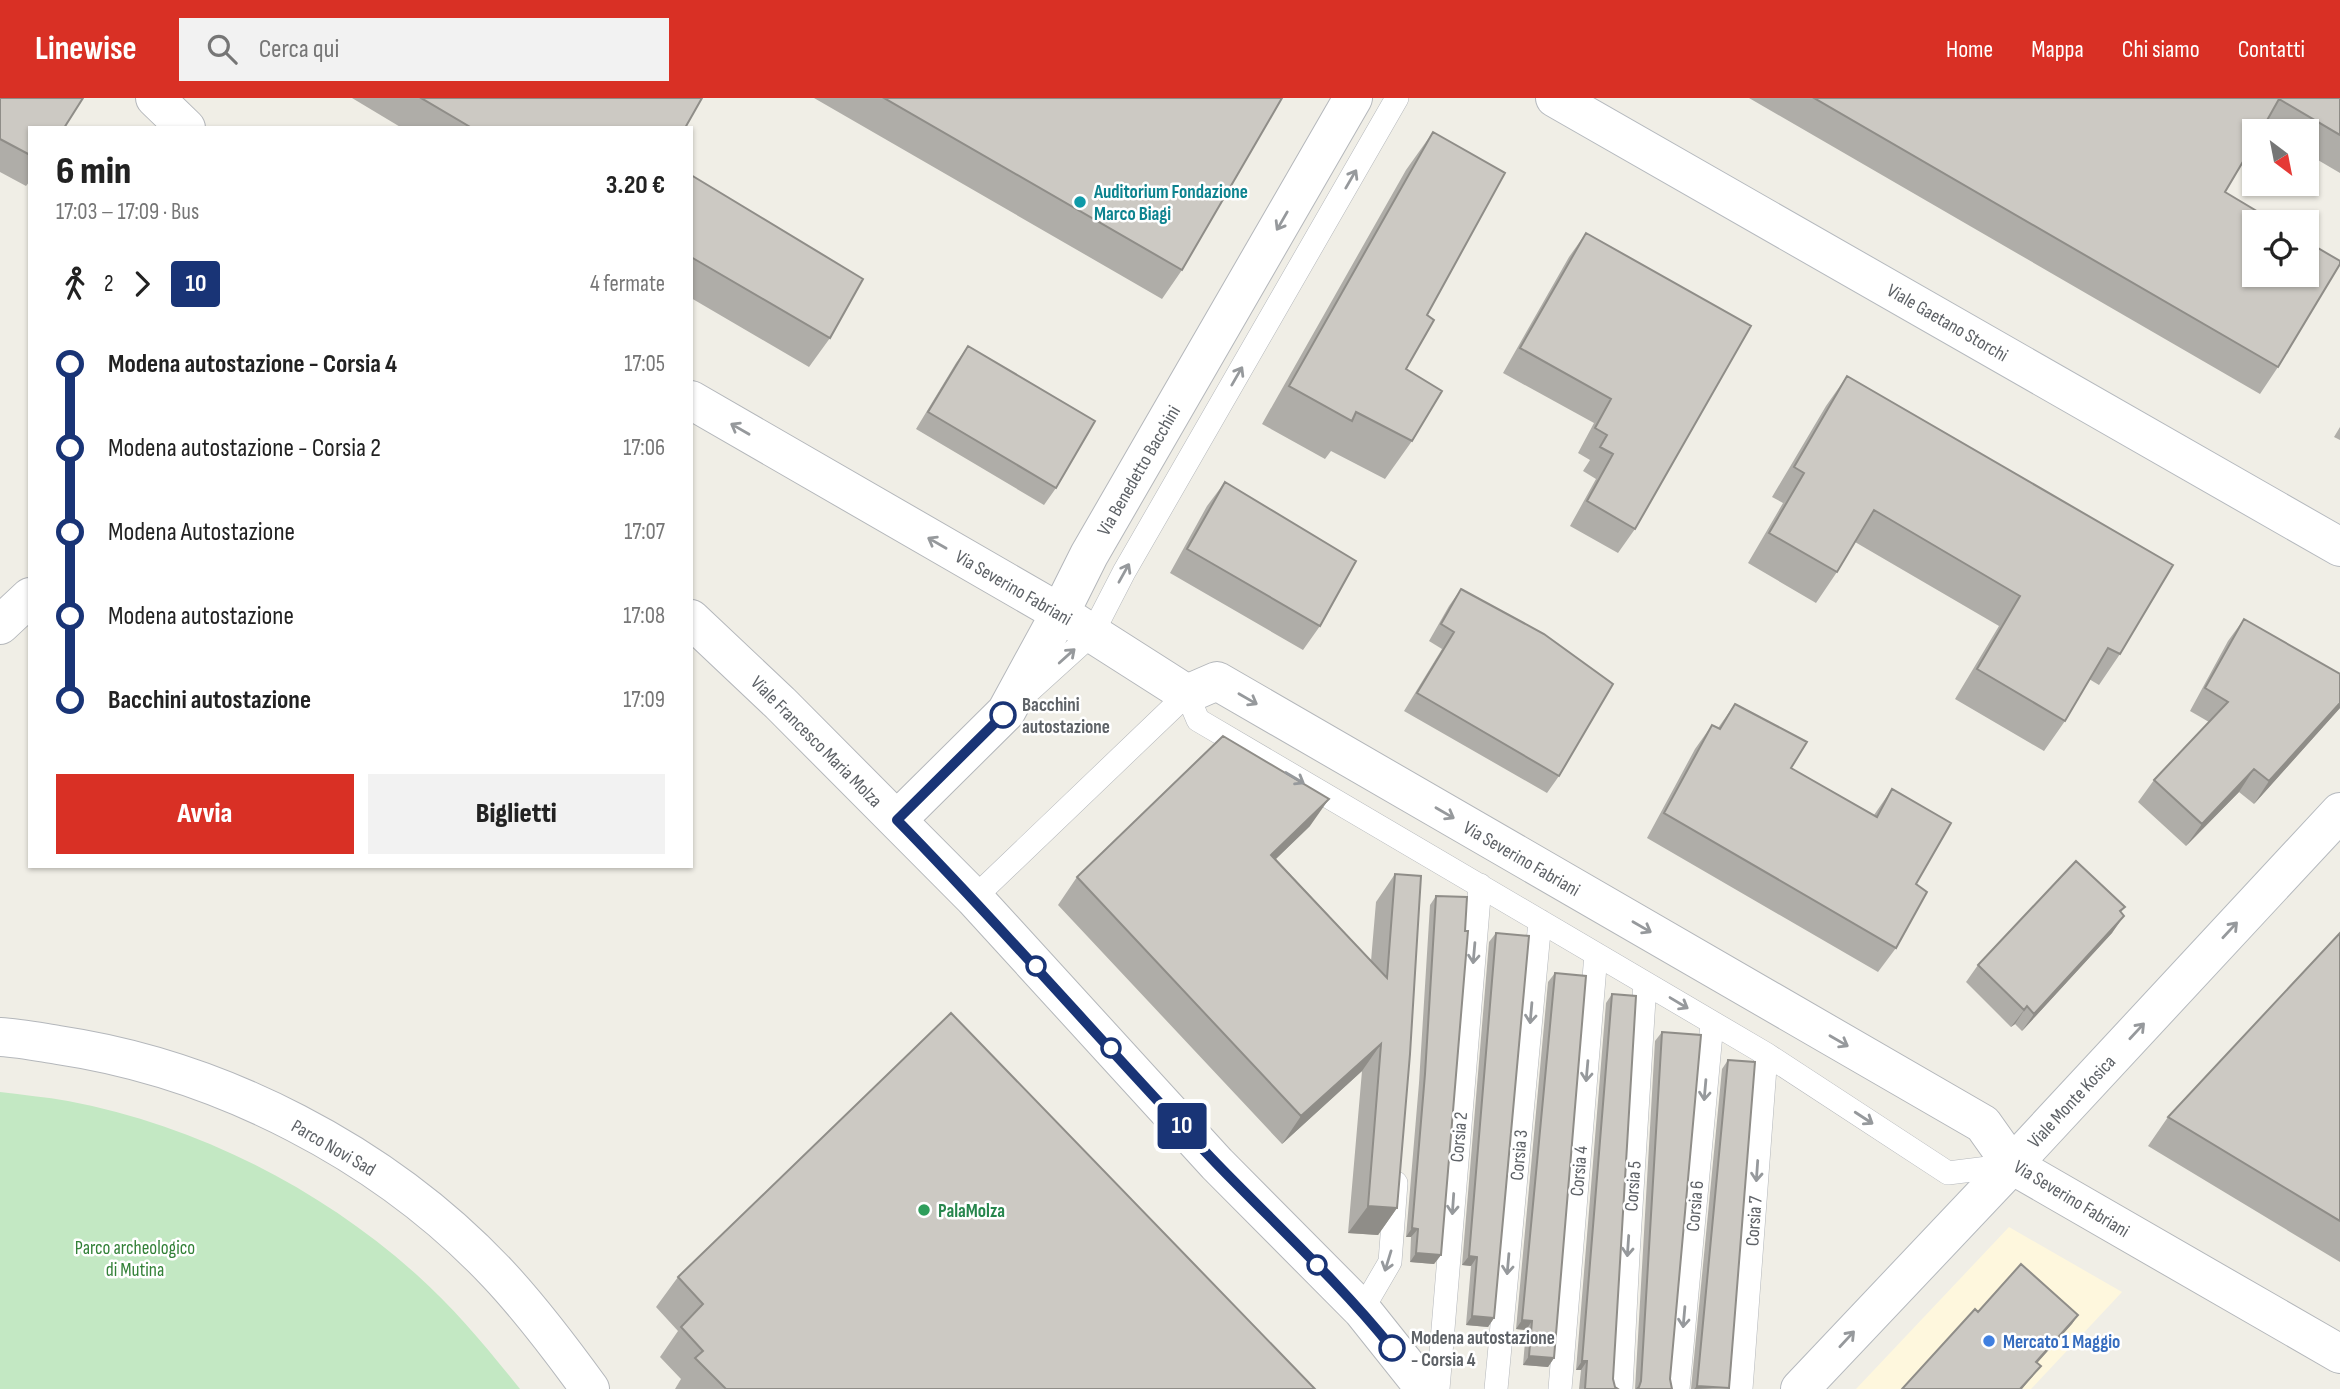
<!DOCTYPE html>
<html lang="it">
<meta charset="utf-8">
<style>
body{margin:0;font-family:"Sofia Sans Condensed",sans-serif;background:#f2f2f2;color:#222;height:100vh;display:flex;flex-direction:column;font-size:26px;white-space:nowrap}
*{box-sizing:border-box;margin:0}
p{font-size:23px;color:#767676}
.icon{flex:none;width:38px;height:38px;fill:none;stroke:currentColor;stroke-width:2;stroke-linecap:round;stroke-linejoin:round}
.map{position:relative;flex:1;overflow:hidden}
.side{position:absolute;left:28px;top:28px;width:665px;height:742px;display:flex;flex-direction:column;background:#fff;border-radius:0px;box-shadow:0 2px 5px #0004}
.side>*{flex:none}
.badge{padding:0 14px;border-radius:5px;font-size:24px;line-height:46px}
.needle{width:46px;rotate:148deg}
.controls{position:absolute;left:2242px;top:21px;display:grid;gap:14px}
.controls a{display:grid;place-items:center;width:77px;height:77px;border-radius:0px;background:#fff;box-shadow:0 2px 5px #0004;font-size:35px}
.map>.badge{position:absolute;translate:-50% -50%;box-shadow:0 0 0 4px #fff}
.legs{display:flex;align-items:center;gap:10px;height:77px;padding:0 28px;font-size:23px}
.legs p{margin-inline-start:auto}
.headline{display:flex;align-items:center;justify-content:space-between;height:119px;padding:0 28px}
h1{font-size:38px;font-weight:800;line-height:52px}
.button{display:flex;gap:14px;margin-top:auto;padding:14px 28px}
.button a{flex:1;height:80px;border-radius:0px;background:#d93025;color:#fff;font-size:28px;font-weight:800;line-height:80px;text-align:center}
.button a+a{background:#f2f2f2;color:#222}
ul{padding:0 28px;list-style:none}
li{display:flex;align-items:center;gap:24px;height:84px;font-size:26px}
li i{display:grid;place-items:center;width:10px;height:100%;margin:0 9px;background:currentColor}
li i::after{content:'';width:18px;height:18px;margin:-9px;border:5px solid;border-radius:50%;background:#fff}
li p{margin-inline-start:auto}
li:first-child i{background:linear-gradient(#0000 50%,currentColor 0)}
li:last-child i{background:linear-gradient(currentColor 50%,#0000 0)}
header{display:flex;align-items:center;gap:42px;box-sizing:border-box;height:98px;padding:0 35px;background:#d93025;color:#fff}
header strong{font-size:33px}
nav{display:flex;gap:38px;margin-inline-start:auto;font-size:24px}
.search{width:490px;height:63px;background:#f2f2f2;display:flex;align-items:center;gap:18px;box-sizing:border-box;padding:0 24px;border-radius:0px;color:#767676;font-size:26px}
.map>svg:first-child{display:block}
</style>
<header>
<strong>Linewise</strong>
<div class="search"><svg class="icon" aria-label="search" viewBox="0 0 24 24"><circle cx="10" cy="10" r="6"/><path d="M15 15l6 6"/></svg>Cerca qui</div>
<nav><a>Home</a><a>Mappa</a><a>Chi siamo</a><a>Contatti</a></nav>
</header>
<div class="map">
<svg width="2340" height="1291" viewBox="0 0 2340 1291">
<rect width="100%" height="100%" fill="#f0eee6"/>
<path fill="#fef7dd" d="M 2009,1129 L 2122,1194 L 2031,1291 L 1856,1291 Z"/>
<path fill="#c3e8c3" d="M 0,994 C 23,997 46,999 68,1003 C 196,1027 320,1090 417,1177 C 455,1211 488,1251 520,1291 L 0,1291 Z"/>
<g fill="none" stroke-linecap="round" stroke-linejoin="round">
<g stroke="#b4b7bb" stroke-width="24">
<path id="lane" d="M 1028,594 L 1092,536 L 1124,474 L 1397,0
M 974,800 L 1187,596 L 1198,622 L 1766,956 L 1948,1075 L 2012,1067
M 1362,1212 L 1390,1164 L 1396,1085
M 1438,1291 L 1480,787
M 1496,1291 L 1540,823
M 1560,1291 L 1596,856
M 1621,1291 L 1628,1157 L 1645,885
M 1678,1291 L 1712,925
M 1741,1291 L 1766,956"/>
</g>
<g stroke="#b4b7bb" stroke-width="40">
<path id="street" d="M 155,0 L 186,30
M 691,302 L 1060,515 L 1187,596 L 1217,583 L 1983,1026 L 2012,1067 L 2340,1256
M 691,521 L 780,605 L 974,800 L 1217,1066 L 1362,1212 L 1425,1291
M 0,527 L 30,499
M 897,722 L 1006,614 L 1060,515 L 1089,457 L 1353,0
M 0,939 C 19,940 39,944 58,947 C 220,971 384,1055 497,1175 C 531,1211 561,1251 590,1291"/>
</g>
<g stroke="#b5b9be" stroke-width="40">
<path id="secondary" d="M 1555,0 L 2340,449
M 1800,1291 L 2012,1067 L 2340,714"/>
</g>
<use href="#lane" stroke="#fff" stroke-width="23"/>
<use href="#street" stroke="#fff" stroke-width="38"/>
<use href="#secondary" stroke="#fff" stroke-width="38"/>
</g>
<path fill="#afada8" d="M 0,0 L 30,30 L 30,83 L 26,88 L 0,74 Z
M 352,0 L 702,0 L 685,30 L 402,30 Z
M 814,0 L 1282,0 L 1182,172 L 1162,201 Z
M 1749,0 L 2340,0 L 2340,75 L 2306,55 L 2306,33 L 2270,33 L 2263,29 L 2225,94 L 2278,269 L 2260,296 Z
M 1433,34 L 1427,217 L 1406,271 L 1412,343 L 1385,381 L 1331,353 L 1325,361 L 1262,326 L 1406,72 Z
M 691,77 L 830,240 L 809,269 L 691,200 Z
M 1586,135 L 1635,431 L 1618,455 L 1570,428 L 1596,381 L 1583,373 L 1590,362 L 1578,355 L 1594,325 L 1503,275 L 1569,159 Z
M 968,248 L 1056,390 L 1044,407 L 916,331 L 956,265 Z
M 1847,278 L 2120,556 L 2099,587 L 2089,581 L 2065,623 L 2044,653 L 1955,601 L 1999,528 L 1855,444 L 1837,474 L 1816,505 L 1748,465 L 1783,405 L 1772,399 L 1826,308 Z
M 2340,329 L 2340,342 L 2334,339 Z
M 1225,384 L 1320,528 L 1303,552 L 1170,475 L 1207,408 Z
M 1461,491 L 1559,678 L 1547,695 L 1404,613 L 1442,551 L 1429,543 L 1449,508 Z
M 2244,521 L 2340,576 L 2340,610 L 2254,706 L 2239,694 L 2186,748 L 2138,704 L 2154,682 L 2209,624 L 2190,613 L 2228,543 Z
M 1735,606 L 1791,670 L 1874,717 L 1892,691 L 1916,786 L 1896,850 L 1878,874 L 1647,740 L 1695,651 L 1712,627 L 1718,630 Z
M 1310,728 L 1276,761 L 1371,863 L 1376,804 L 1395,776 L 1397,1110 L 1378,1137 L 1348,1135 L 1362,973 L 1282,1046 L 1058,807 L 1077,779 Z
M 1436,798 L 1441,1157 L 1434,1166 L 1410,1164 L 1411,1139 L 1406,1139 L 1419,985 L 1430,807 Z
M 2125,809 L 2121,814 L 2112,835 L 2022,933 L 2015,926 L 2011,929 L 1966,884 L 1978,867 Z
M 1496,835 L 1494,1220 L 1488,1229 L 1466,1227 L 1471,1168 L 1462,1167 L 1489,844 Z
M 2340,835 L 2340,1164 L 2148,1048 L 2168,1019 Z
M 1555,875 L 1554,1260 L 1548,1269 L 1523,1267 L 1526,1232 L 1516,1231 L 1548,884 Z
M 1612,896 L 1613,1281 L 1615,1289 L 1618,1291 L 1579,1291 L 1581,1272 L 1576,1272 L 1606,905 Z
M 1662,934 L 1670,1281 L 1672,1291 L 1635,1291 L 1655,943 Z
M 1728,962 L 1729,1290 L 1691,1291 L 1722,971 Z
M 678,1179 L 1315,1291 L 675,1291 L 681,1281 L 660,1259 L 678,1233 L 656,1209 Z"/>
<path fill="#8f8d88" d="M 2340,605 L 2340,610 L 2254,706 L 2269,683 Z
M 2254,671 L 2239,694 L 2186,748 L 2202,726 Z
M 1329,701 L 1310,728 L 1252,784 L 1271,757 Z
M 2124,818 L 2112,835 L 2022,933 L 2034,916 Z
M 2027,908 L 2015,926 L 2011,929 L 2024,912 Z
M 1381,946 L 1362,973 L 1282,1046 L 1301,1018 Z
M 1368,1108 L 1397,1110 L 1378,1137 L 1348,1135 Z
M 1412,1130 L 1418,1131 L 1411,1139 L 1406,1139 Z
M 1416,1155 L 1441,1157 L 1434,1166 L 1410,1164 Z
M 1469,1158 L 1477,1159 L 1471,1168 L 1462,1167 Z
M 2078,1217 L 2072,1226 L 2030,1273 L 2036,1264 Z
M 1472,1218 L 1494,1220 L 1488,1229 L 1466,1227 Z
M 1522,1222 L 1532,1223 L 1526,1232 L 1516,1231 Z
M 1529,1258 L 1554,1260 L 1548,1269 L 1523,1267 Z
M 1582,1263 L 1587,1263 L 1581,1272 L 1576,1272 Z
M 2041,1268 L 2022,1291 L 2020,1291 Z
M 1697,1288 L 1729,1290 L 1694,1291 Z"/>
<path fill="#ccc9c3" stroke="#8f8d88" stroke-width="2" d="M 0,0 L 83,0 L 64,30 L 30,30 L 30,57 L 0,41 Z
M 421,0 L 702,0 L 685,30 L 472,30 Z
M 884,0 L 1282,0 L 1182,172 Z
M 1814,0 L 2340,0 L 2340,37 L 2279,1 L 2261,33 L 2254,33 L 2254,45 L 2225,94 L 2275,124 L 2254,124 L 2254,177 L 2306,177 L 2306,143 L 2340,163 L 2340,166 L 2278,269 Z
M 1433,34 L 1505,75 L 1427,217 L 1434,222 L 1406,271 L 1442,293 L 1412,343 L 1356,314 L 1352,323 L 1289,288 Z
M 691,77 L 863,181 L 830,240 L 691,159 Z
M 1586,135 L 1751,228 L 1635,431 L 1587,403 L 1613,356 L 1600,349 L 1607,337 L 1595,330 L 1611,301 L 1520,250 Z
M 968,248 L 1095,323 L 1056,390 L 928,314 Z
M 1847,278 L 2173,467 L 2120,556 L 2108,550 L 2065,623 L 1977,571 L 2020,498 L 1874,412 L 1837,474 L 1769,435 L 1804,375 L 1794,369 Z
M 1225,384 L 1356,463 L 1320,528 L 1187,451 Z
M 1461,491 L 1544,536 L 1613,586 L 1559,678 L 1417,595 L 1454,534 L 1441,526 Z
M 2244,521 L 2340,576 L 2340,605 L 2269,683 L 2254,671 L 2202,726 L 2154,682 L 2228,604 L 2205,590 Z
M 1735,606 L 1807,644 L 1791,670 L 1877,719 L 1892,691 L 1951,725 L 1916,786 L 1927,794 L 1896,850 L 1664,715 L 1712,627 L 1720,631 Z
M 1223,638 L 1329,701 L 1271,757 L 1387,880 L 1395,776 L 1421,778 L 1410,956 L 1397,1110 L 1368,1108 L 1381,946 L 1301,1018 L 1077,779 Z
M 2076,763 L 2125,809 L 2120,813 L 2124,818 L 2034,916 L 2027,908 L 2024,912 L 1978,867 Z
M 1436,798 L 1467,799 L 1465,833 L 1468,833 L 1441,1157 L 1416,1155 L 1418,1131 L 1412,1130 L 1425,976 Z
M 1496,835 L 1529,838 L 1494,1220 L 1472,1218 L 1477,1159 L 1469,1158 Z
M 2340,835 L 2340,1123 L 2168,1019 Z
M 1555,875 L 1586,878 L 1554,1260 L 1529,1258 L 1532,1223 L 1522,1222 Z
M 1612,896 L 1636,898 L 1613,1281 L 1615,1289 L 1618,1291 L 1585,1291 L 1587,1263 L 1582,1263 Z
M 951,915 L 1315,1291 L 726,1291 L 695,1260 L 703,1253 L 681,1229 L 703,1206 L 678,1179 Z
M 1662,934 L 1701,937 L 1670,1281 L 1672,1291 L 1637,1291 L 1639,1289 L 1641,1283 Z
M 1728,962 L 1755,964 L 1729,1290 L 1697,1288 Z
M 2021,1166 L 2078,1217 L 2036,1264 L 2041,1268 L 2020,1291 L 1902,1291 L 1975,1211 L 1978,1214 Z"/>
<defs><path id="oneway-shaft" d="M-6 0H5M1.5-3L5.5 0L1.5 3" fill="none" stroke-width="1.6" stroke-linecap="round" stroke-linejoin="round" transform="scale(1.75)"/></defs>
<g stroke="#96999c">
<use href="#oneway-shaft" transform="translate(1351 81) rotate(-60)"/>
<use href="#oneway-shaft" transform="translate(1282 123) rotate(120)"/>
<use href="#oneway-shaft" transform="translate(1237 278) rotate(-60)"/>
<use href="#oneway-shaft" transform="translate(740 331) rotate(-150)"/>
<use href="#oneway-shaft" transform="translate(937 445) rotate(-150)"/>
<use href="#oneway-shaft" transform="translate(1124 475) rotate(-61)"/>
<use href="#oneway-shaft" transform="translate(1067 558) rotate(-42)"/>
<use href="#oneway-shaft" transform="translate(1248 601) rotate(30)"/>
<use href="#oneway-shaft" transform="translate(1295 680) rotate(31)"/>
<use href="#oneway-shaft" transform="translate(1445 715) rotate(30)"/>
<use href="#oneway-shaft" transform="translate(1642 829) rotate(30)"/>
<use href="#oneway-shaft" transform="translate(2230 832) rotate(-47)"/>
<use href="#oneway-shaft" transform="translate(1474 855) rotate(95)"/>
<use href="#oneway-shaft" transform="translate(1679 905) rotate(31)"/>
<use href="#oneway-shaft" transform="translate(1531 915) rotate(95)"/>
<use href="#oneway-shaft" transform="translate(2137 933) rotate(-47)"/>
<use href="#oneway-shaft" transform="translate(1839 943) rotate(30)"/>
<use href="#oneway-shaft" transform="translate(1587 973) rotate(95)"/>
<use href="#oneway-shaft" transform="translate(1705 992) rotate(95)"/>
<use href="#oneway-shaft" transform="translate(1864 1020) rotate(33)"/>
<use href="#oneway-shaft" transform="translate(1757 1073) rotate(94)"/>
<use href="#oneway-shaft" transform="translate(1453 1106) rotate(94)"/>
<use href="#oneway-shaft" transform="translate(1628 1148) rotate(94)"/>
<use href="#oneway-shaft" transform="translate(1388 1163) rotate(107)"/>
<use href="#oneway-shaft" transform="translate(1508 1166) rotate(95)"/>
<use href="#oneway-shaft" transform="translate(1684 1219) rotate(95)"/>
<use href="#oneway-shaft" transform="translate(1847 1241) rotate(-47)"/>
</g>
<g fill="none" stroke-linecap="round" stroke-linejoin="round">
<g stroke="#fff" stroke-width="16">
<path id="line-1" d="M 1003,617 L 897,722 C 1007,834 1109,953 1217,1066 C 1276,1127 1339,1184 1392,1250"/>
</g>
<use href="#line-1" stroke="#193476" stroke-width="10"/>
</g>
<circle fill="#0f9aa8" stroke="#fff" stroke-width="2.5" cx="1080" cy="104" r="7"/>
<g fill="#fff" stroke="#193476" stroke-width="3.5">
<circle cx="1003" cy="617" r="12"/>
<circle cx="1036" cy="868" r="9"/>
<circle cx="1111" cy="950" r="9"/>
<circle cx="1317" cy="1167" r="9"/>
<circle cx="1392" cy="1250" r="12"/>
</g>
<circle fill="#2e9e5b" stroke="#fff" stroke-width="2.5" cx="924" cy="1112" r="7"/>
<circle fill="#3f7fe0" stroke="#fff" stroke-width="2.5" cx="1989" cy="1243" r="7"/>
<g text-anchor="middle" stroke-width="5" stroke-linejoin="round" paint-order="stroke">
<g font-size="19" font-weight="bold" fill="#0d838f" stroke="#fff" text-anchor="start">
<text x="1094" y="100">Auditorium Fondazione<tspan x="1094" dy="22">Marco Biagi</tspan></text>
</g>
<g font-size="19" fill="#5e6267" stroke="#fff">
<text transform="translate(1948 224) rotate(30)" y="7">Viale Gaetano Storchi</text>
<text transform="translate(1138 372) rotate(-60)" y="7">Via Benedetto Bacchini</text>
<text transform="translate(1014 489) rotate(30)" y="7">Via Severino Fabriani</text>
<text transform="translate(817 643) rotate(45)" y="7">Viale Francesco Maria Molza</text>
<text transform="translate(1522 760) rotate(30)" y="7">Via Severino Fabriani</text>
<text transform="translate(2071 1003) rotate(-47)" y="7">Viale Monte Kosica</text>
<text transform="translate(1458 1039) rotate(-85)" y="7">Corsia 2</text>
<text transform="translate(334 1049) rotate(30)" y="7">Parco Novi Sad</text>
<text transform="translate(1518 1057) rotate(-85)" y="7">Corsia 3</text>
<text transform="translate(1578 1073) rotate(-85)" y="7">Corsia 4</text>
<text transform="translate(1632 1088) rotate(-86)" y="7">Corsia 5</text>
<text transform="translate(2072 1100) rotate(31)" y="7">Via Severino Fabriani</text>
<text transform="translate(1694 1108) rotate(-85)" y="7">Corsia 6</text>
<text transform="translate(1753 1123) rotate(-86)" y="7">Corsia 7</text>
</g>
<g font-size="19" font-weight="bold" fill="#5e6267" stroke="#fff" text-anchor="start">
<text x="1022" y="613">Bacchini<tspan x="1022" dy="22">autostazione</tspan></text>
<text x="1411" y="1246">Modena autostazione<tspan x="1411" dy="22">- Corsia 4</tspan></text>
</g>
<g font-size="19" font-weight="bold" fill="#27864d" stroke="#fff" text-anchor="start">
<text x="938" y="1119">PalaMolza</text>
</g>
<g font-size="19" fill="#338138" stroke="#fff">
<text x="135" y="1156">Parco archeologico<tspan x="135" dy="22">di Mutina</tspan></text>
</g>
<g font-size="19" font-weight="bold" fill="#366cbe" stroke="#fff" text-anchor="start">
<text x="2003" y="1250">Mercato 1 Maggio</text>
</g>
</g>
</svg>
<div class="controls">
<a><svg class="needle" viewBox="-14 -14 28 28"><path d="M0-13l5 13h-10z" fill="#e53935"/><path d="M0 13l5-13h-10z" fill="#767676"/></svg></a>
<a><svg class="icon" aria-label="locate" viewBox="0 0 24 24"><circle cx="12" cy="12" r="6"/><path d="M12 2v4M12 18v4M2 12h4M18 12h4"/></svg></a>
</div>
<b class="badge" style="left:1182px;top:1028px;background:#193476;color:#fff">10</b>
<section class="side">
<div class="headline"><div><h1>6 min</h1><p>17:03 – 17:09 · Bus</p></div><b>3.20 €</b></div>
<div class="legs"><svg class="icon" aria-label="walk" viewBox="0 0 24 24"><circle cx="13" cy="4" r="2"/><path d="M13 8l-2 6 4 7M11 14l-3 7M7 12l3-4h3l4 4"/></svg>2<svg class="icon" aria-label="forward" viewBox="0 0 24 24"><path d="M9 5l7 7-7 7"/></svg><b class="badge" style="background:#193476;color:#fff">10</b><p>4 fermate</p></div>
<ul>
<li><i style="color:#193476"></i><b>Modena autostazione - Corsia 4</b><p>17:05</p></li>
<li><i style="color:#193476"></i><span>Modena autostazione - Corsia 2</span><p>17:06</p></li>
<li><i style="color:#193476"></i><span>Modena Autostazione</span><p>17:07</p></li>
<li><i style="color:#193476"></i><span>Modena autostazione</span><p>17:08</p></li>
<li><i style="color:#193476"></i><b>Bacchini autostazione</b><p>17:09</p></li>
</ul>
<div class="button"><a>Avvia</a><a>Biglietti</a></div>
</section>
</div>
